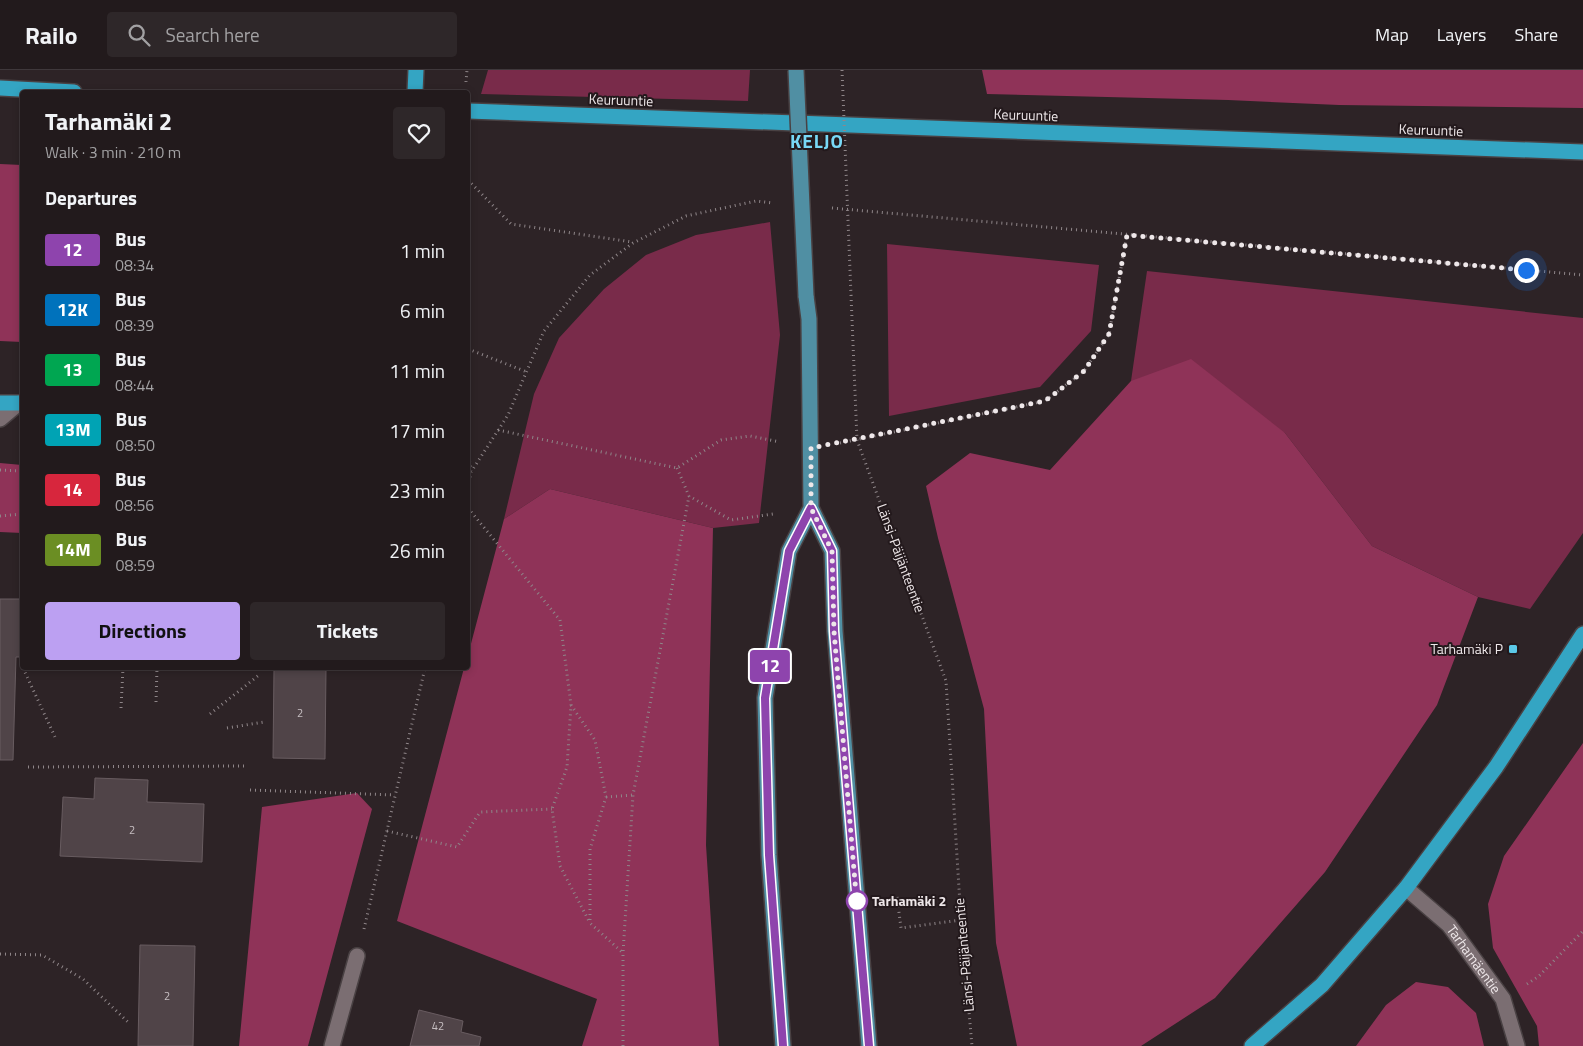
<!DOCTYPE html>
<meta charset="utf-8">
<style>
body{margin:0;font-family:"Titillium Web",sans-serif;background:#2e2729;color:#f1f3f6;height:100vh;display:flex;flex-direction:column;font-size:19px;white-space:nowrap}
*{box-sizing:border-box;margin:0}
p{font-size:16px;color:#a2a1a3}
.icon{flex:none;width:28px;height:28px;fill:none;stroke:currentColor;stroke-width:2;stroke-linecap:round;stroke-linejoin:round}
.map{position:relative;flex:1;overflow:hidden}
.drawer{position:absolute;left:20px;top:20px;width:450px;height:580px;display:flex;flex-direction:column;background:#221a1c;border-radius:5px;box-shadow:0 2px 8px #0003,0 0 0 1px #3f383b}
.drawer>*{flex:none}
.badge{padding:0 10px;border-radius:4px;font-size:18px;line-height:32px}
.you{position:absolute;width:25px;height:25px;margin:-12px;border:4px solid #fff;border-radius:50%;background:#1a73e8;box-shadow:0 0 0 8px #1a73e833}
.map>.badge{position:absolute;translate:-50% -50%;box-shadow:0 0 0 2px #fff}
h2{padding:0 25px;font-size:19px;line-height:45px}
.round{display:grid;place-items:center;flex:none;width:52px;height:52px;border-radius:5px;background:#2e2729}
.overview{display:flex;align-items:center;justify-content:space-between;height:85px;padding:0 25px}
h1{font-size:24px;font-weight:700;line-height:38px}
.primary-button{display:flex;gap:10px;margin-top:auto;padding:10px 25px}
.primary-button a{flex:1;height:58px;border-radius:5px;background:#bca0f2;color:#111;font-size:20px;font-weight:700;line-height:58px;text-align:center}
.primary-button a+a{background:#2e2729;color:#f1f3f6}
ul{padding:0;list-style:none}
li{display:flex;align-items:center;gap:15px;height:60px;padding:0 25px}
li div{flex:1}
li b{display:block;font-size:19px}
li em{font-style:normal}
li .badge{min-width:55px;font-weight:700;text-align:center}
header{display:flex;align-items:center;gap:30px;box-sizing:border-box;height:70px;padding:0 25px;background:#221a1c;border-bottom:1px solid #3f383b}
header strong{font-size:24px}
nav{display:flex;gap:28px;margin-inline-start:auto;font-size:18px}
.search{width:350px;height:45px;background:#2e2729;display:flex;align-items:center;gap:12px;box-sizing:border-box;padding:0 18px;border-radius:5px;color:#a2a1a3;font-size:19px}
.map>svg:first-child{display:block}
</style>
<header>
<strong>Railo</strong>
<div class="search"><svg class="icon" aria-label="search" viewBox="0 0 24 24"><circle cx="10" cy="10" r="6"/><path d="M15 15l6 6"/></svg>Search here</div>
<nav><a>Map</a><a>Layers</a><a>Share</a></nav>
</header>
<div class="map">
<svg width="1583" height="976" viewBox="0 0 1583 976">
<rect width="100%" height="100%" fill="#2d2326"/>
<path fill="#792b4a" d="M 488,0 L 750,0 L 748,31 L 481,24 Z
M 770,152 L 780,265 L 759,453 L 713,458 L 550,419 L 504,449 L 534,324 L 559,268 L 604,219 L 646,185 L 696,165 Z
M 887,174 L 1099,195 L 1091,261 L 1040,317 L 889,346 Z
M 1147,201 L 1583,248 L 1583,463 L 1530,539 L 1478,527 L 1372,476 L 1285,363 L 1131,311 Z"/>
<path fill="#8f3358" d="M 982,0 L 1583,0 L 1583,38 L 1339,35 L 1228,30 L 987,24 Z
M 0,94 L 22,95 L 22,272 L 0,271 Z
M 1191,289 L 1285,363 L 1372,476 L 1478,527 L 1437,635 L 1325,802 L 1215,928 L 1141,976 L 1017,976 L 996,873 L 984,639 L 938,468 L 926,416 L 970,383 L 1050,400 L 1131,311 Z
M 0,393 L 22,395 L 22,463 L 0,462 Z
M 550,419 L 713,458 L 706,775 L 719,976 L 582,976 L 597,929 L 397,851 L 464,598 L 468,598 L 468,585 L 504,449 Z
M 1583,673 L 1583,976 L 1539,976 L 1537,956 L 1493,878 L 1488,834 L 1504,786 Z
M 357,723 L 372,739 L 308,976 L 239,976 L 262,737 Z
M 1416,912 L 1448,917 L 1476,943 L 1484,976 L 1356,976 L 1386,935 Z"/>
<path fill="#504448" stroke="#685c60" d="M 0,529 L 22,529 L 22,587 L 16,587 L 13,690 L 0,690 Z
M 274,598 L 326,598 L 325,689 L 273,688 Z
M 95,708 L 148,710 L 147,732 L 204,734 L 202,792 L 60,786 L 63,727 L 94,729 Z
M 140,875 L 195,876 L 193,976 L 138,976 Z
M 419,940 L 463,951 L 461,962 L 481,967 L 479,976 L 410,976 Z"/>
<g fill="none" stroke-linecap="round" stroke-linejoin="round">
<g stroke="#494143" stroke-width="18">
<g id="minor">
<path d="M 0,349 L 19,333"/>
<path id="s1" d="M 1406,818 L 1449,855 L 1503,929 L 1517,976"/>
<path d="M 332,976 L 357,886"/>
</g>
</g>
<g stroke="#494143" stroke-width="18">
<path id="major" d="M 806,226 L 809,249 L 811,438 L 832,481 L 835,561 L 869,976
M 783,976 L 769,785 L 765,628 L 789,481 L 811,438"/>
</g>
<g stroke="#494143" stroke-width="18">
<path id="highway" d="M 0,18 L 74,22
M 415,22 L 416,0
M 468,41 L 1583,82
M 0,333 L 22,333
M 1252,976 L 1322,915 L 1406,818 L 1496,697 L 1583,564"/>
</g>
<path stroke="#8f8689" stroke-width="3" stroke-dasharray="1 4" stroke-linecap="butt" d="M 466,12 L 467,0
M 468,110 L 511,154 L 632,172
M 832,138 L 1583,205
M 851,225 L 857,370 L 946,611 L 961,850 L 972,976
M 468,279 L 527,302
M 498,360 L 677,398 L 721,370 L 750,366 L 780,372
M 840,373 L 1045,331 L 1084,301 L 1109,264 L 1127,165
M 468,381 L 471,401
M 677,398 L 689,426 L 731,450 L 773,444
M 0,400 L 22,401
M 468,417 L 471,402 L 508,345 L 544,261 L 590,205 L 633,173 L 686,146 L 756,131 L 773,133
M 468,438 L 560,550 L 571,635 L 567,697 L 552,739 L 560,796 L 590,853
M 0,446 L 22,444
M 23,598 L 55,667
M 156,632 L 157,598
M 571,635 L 595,670 L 606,727 L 590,779 L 590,853 L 623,883
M 121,638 L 123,598
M 210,644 L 259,605
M 227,658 L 264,652
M 28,697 L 245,696
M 250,720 L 395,725
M 606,727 L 633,725
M 387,761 L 457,777 L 480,742 L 552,739
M 897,827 L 901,858 L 961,850
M 364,859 L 425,598
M 0,884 L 42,885 L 83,909 L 130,954
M 1527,914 L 1539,906 L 1583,861
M 623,976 L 623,883 L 633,725 L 689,426"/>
<use href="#minor" stroke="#7b6e72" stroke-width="15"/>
<use href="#major" stroke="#508fa3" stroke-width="15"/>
<use href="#highway" stroke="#34a5c3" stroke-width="15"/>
<g stroke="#494143" stroke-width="18" stroke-linecap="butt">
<path id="major-bridge" d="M 796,0 L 806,226"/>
</g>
<path stroke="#8f8689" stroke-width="3" stroke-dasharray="1 4" stroke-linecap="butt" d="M 842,0 L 851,225"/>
<use href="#major-bridge" stroke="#508fa3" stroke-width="15"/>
</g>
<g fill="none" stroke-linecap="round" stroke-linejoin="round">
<g stroke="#fff" stroke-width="11">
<path id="line" d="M 783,976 L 769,785 L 765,628 L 789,481 L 811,438 L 832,481 L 834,561 L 869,976"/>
</g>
<use href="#line" stroke="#8e44ad" stroke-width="8"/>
<path stroke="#eee7e9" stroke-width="5" stroke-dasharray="0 9" d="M 857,831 L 857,836 L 834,561 L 832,481 L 811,438 L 811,378 L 1045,331 L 1084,301 L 1109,264 L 1127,165 L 1526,200"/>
</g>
<rect fill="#5bc8e7" stroke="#23191c" stroke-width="2" x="1508" y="574" width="10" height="10" rx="2.5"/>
<circle fill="#fff" stroke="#8e44ad" stroke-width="2.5" cx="857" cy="831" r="10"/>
<g text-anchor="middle" stroke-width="4" stroke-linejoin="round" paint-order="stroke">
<g font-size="11" fill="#c6bec1">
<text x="300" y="647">2</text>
<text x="132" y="764">2</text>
<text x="167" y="930">2</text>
<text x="438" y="960">42</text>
</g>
<g font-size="14" fill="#eee7e9" stroke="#23191c">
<text transform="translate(621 30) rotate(2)" y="5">Keuruuntie</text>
<text transform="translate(1026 45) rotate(2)" y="5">Keuruuntie</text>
<text transform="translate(1431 60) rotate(2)" y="5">Keuruuntie</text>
<text transform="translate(901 488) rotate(70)" y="5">Länsi-Päijänteentie</text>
<text transform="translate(964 885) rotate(-95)" y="5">Länsi-Päijänteentie</text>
<text dy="5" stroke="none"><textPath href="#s1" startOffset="99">Tarhamäentie</textPath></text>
</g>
<g font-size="14" fill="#eee7e9" stroke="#23191c" text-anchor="end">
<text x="1503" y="584">Tarhamäki P</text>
</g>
<g font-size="14" font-weight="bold" fill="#eee7e9" stroke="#23191c" text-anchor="start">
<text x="872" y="836">Tarhamäki 2</text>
</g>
<g font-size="19" font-weight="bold" letter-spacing="1" fill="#78d8f6" stroke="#23191c">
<text x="817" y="78">KELJO</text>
</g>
</g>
</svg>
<div class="you" style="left:1526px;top:200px"></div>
<b class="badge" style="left:770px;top:596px;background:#8e44ad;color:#fff">12</b>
<section class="drawer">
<div class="overview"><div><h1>Tarhamäki 2</h1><p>Walk · 3 min · 210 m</p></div><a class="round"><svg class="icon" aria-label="heart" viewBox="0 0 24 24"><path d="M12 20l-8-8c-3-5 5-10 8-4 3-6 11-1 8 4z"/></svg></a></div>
<h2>Departures</h2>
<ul>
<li><span class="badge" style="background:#8e44ad;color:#fff">12</span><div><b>Bus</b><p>08:34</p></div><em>1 min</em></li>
<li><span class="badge" style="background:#0072bc;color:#fff">12K</span><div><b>Bus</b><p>08:39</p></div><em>6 min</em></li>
<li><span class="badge" style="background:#00a651;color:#fff">13</span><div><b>Bus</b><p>08:44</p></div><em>11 min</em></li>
<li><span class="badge" style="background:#00a3b4;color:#fff">13M</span><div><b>Bus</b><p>08:50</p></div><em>17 min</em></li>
<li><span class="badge" style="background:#d7263d;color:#fff">14</span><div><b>Bus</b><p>08:56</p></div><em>23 min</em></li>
<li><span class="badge" style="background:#6b8e23;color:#fff">14M</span><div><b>Bus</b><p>08:59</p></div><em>26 min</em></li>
</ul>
<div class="primary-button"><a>Directions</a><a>Tickets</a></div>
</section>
</div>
